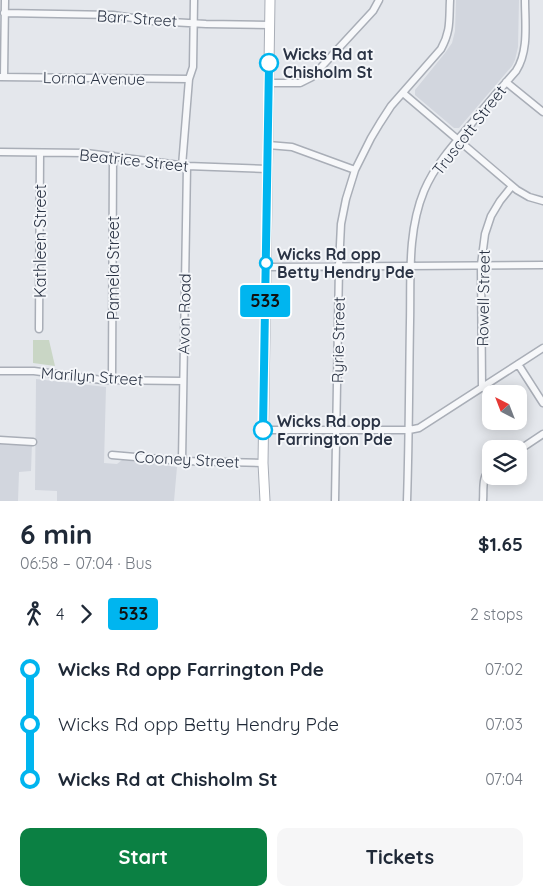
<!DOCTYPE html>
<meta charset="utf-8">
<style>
body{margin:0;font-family:Quicksand,sans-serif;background:#f6f6f7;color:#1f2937;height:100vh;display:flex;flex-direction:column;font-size:19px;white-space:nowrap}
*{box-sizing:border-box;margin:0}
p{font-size:16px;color:#747a83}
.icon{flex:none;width:28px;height:28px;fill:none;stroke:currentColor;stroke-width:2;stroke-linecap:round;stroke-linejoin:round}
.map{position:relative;height:501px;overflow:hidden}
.panel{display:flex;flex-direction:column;background:#fff;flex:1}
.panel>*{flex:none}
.badge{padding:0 10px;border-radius:4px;font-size:18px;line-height:32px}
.needle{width:32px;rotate:318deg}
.buttons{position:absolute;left:482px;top:385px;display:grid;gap:10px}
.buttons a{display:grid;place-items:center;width:45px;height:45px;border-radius:10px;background:#fff;box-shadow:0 2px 12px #0003;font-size:25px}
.map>.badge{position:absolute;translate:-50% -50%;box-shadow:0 0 0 2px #fff}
.legs{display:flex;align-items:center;gap:8px;height:55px;padding:0 20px;font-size:16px}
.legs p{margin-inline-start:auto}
.headline{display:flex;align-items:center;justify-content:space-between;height:85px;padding:0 20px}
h1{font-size:28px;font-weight:800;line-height:38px}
.primary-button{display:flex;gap:10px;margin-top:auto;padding:10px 20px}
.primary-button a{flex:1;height:58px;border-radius:10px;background:#0b8043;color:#fff;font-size:20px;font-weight:800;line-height:58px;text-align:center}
.primary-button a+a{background:#f6f6f7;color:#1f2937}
ul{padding:0 20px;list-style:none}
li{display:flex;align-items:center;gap:18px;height:55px;font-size:19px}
li i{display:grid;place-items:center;width:8px;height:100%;margin:0 6px;background:currentColor}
li i::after{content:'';width:12px;height:12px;margin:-6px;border:4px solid;border-radius:50%;background:#fff}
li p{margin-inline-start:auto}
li:first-child i{background:linear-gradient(#0000 50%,currentColor 0)}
li:last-child i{background:linear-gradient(currentColor 50%,#0000 0)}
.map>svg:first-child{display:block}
</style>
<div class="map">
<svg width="543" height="501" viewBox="0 0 543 501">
<rect width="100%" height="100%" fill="#e4e7ec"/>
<path fill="#d2d6de" d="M 456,0 L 519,0 L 518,47 L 515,60 L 512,66 L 459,128 L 454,128 L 415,95 L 415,90 L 445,53 L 452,43 L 455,31 Z
M 36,379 L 106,387 L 104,463 L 117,464 L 122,460 L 177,467 L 174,501 L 57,501 L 57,491 L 35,490 Z
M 32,443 L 31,471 L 19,472 L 18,501 L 0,501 L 0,444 Z"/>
<path fill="#c9d6c5" d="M 33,340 L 49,340 L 55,366 L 33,363 Z"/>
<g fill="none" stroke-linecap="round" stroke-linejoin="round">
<g stroke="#a9aeb7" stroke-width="9">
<path id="street" d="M 4,13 L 113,15 L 153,21 L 206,24 L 270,25
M 0,77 L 189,79
M 4,77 L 5,0
M 506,82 L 543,112
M 269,83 L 300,83 L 312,77 L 373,11 L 379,0
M 403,93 L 517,190 L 529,197 L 543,201
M 268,145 L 292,147 L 355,170
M 0,152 L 86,153 L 187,166 L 267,169
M 182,166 L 189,79 L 193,67 L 194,0
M 266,267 L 543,265
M 39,329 L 40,153
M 518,364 L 543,403
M 0,371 L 34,371 L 102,380 L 183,381
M 112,380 L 113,156
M 482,388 L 481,265 L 485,234 L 491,216 L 500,201 L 512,186
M 263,430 L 409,430 L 419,428 L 543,348
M 0,440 L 33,442
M 519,450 L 543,434
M 112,455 L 182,461 L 263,463
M 182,461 L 187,166
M 335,501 L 339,266 L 341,224 L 346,199 L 355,170 L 371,138 L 380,123 L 391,106 L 441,49 C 451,31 449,20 450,0
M 407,501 C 409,441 409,382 410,322 C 411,279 407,232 424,191 C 435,165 454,144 472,123 C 486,105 501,88 516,71 C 529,51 525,23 525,0
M 483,501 C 484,489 481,477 491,468"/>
</g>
<g stroke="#a9aeb7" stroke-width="11">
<path id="secondary" d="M 265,501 L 263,463 L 270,0"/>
</g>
<use href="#street" stroke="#f7f8fa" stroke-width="6"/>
<use href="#secondary" stroke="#fff" stroke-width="9"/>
</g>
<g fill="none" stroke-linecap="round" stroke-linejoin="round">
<g stroke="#fff" stroke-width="11">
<path id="line-1" d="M 263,430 L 269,63"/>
</g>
<use href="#line-1" stroke="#00b5ef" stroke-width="8"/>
</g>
<g fill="#fff" stroke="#00b5ef" stroke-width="2.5">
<circle cx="269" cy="63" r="9"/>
<circle cx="266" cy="263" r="6"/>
<circle cx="263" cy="430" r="9"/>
</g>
<g text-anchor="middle" stroke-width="4" stroke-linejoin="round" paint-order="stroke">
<g font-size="16" fill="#2b3445" stroke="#f4f6f9">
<text transform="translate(137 18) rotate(4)" y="6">Barr Street</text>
<text transform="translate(94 78) rotate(1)" y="6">Lorna Avenue</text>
<text transform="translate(469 130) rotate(-52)" y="6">Truscott Street</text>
<text transform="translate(134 160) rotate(6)" y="6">Beatrice Street</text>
<text transform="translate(40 241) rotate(-90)" y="6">Kathleen Street</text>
<text transform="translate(113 268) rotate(-90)" y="6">Pamela Street</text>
<text transform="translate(483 298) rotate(-89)" y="6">Rowell Street</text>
<text transform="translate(184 314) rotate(-89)" y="6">Avon Road</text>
<text transform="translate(338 340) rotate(-89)" y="6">Ryrie Street</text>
<text transform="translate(92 376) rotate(4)" y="6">Marilyn Street</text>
<text transform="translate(187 459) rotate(3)" y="6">Cooney Street</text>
</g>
<g font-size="16" font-weight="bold" fill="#2b3445" stroke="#f4f6f9" text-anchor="start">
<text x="283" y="60">Wicks Rd at<tspan x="283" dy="18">Chisholm St</tspan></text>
<text x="277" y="260">Wicks Rd opp<tspan x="277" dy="18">Betty Hendry Pde</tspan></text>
<text x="277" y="427">Wicks Rd opp<tspan x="277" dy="18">Farrington Pde</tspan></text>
</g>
</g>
</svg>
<div class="buttons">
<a><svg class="needle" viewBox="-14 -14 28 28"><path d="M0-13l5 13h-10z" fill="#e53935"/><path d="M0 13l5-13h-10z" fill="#747a83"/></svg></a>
<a><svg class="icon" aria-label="layers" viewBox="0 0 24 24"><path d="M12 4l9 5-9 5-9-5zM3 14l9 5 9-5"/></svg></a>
</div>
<b class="badge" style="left:265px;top:301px;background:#00b5ef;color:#111">533</b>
</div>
<section class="panel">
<div class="headline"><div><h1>6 min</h1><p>06:58 – 07:04 · Bus</p></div><b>$1.65</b></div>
<div class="legs"><svg class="icon" aria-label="walk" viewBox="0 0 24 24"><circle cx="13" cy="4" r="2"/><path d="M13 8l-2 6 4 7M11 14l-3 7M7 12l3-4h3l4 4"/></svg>4<svg class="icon" aria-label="forward" viewBox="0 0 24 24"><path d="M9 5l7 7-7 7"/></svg><b class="badge" style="background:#00b5ef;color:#111">533</b><p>2 stops</p></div>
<ul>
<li><i style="color:#00b5ef"></i><b>Wicks Rd opp Farrington Pde</b><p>07:02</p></li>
<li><i style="color:#00b5ef"></i><span>Wicks Rd opp Betty Hendry Pde</span><p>07:03</p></li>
<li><i style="color:#00b5ef"></i><b>Wicks Rd at Chisholm St</b><p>07:04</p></li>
</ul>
<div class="primary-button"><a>Start</a><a>Tickets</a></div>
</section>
